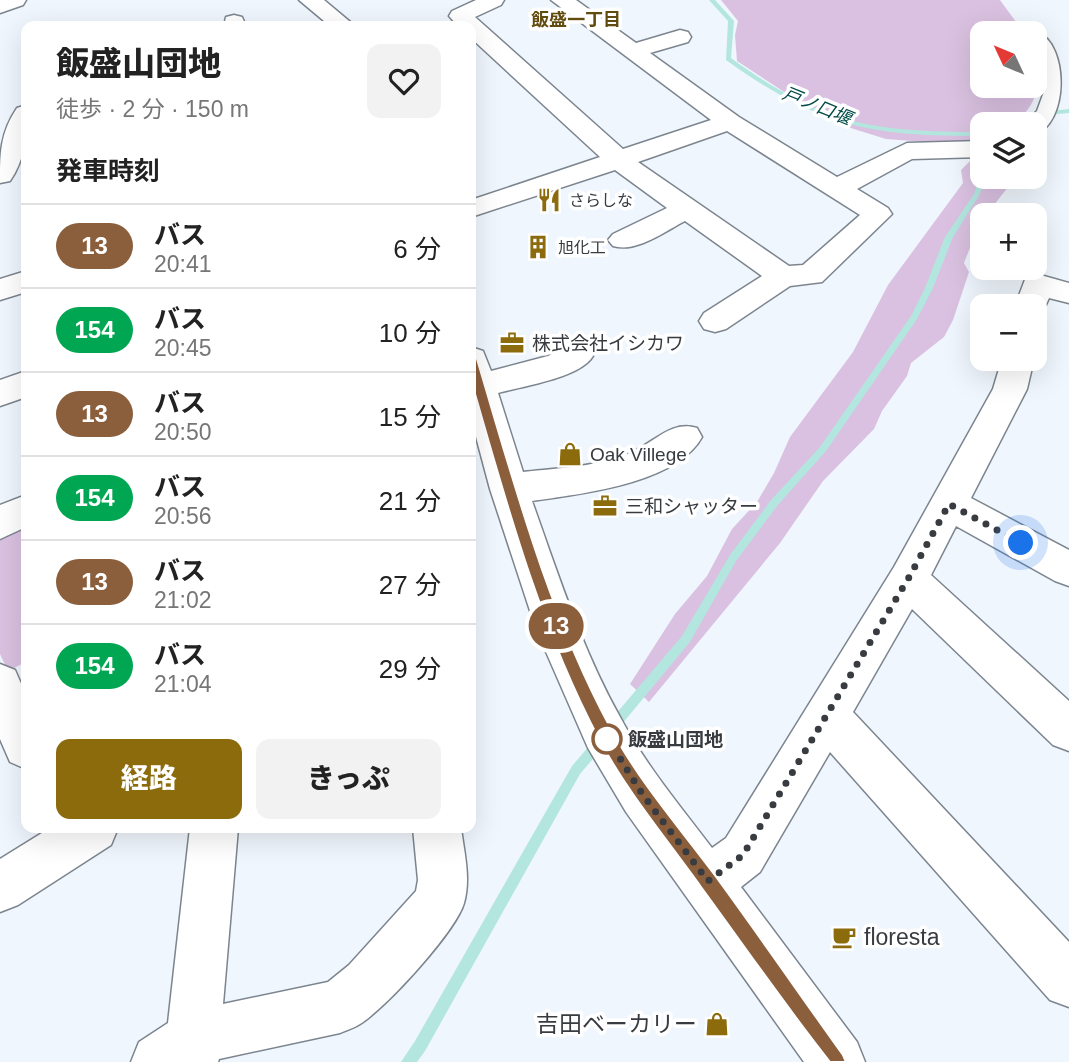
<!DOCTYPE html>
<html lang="ja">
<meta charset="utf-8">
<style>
body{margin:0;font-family:Arial,"Noto Sans JP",sans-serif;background:#f2f2f2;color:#222;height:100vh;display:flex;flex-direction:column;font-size:26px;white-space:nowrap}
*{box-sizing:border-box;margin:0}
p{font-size:23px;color:#767676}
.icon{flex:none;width:38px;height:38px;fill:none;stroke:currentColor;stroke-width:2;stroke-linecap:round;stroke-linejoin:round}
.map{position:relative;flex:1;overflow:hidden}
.drawer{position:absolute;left:21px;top:21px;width:455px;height:812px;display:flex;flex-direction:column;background:#fff;border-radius:14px;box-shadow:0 7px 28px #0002}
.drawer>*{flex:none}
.badge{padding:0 14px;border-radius:23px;font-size:24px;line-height:46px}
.needle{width:46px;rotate:314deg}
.tools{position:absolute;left:970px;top:21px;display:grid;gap:14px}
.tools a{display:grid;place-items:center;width:77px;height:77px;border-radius:14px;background:#fff;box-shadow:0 7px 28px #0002;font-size:35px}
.you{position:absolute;width:35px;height:35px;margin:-18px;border:5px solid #fff;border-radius:50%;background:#1a73e8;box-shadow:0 0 0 10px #1a73e833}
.map>.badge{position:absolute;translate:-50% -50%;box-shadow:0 0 0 4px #fff}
h2{padding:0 35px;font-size:26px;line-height:63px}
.round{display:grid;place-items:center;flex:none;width:74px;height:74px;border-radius:14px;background:#f2f2f2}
.summary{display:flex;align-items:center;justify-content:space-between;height:119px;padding:0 35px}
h1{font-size:33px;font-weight:800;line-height:52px}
.button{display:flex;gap:14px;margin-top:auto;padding:14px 35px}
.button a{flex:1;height:80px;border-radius:14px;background:#8b6b0c;color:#fff;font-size:28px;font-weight:800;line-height:80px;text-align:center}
.button a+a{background:#f2f2f2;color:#222}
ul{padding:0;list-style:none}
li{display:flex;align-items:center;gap:21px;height:84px;padding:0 35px;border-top:2px solid #e0e0e0}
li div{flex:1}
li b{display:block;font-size:26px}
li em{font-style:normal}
li .badge{min-width:77px;font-weight:700;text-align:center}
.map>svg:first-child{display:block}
</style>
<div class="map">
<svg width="1069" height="1062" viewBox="0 0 1069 1062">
<rect width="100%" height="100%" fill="#f0f6fd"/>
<path fill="#dac1e1" d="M 721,0 L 1000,0 L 1024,33 L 982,33 L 982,86 L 1034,86 L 1034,48 L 1047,66 C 1029,108 1033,124 982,124 L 982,137 L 965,145 L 886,139 L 841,125 L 810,109 L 737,61 L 735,35 L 738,21 Z
M 982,158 L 982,177 L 1016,177 L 986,215 L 982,215 C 982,222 968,252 964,263 L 969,272 L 953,320 L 944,337 L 911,363 L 907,376 L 882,411 L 874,429 L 823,481 L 780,543 L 649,702 L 630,684 L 675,614 L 707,576 L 732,529 L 757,502 L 774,473 L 790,437 L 853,352 L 888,285 L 963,183 L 961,170 L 970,161 Z
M 26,516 L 26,662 L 8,671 L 0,654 L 0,528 Z"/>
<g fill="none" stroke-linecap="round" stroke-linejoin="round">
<path fill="#b3e6df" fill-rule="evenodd" d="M 709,0 L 715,0 L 734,21 L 731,58 C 765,83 810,111 852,121 C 893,131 939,132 982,132 L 982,136 C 935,136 880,135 836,120 C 797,107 759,84 726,60 L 728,21 Z
M 1069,109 L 1069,113 L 1046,115 L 1028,124 L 1021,124 L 1043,112 Z
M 982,175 L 982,177 L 986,177 L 980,194 L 953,237 L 933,288 L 917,319 L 826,451 L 777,506 L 736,561 L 690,642 L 617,730 L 613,731 L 609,730 L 607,726 L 609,722 L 682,636 L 730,555 L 771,500 L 820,447 L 911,316 L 925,288 L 945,237 L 974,194 L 980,177 Z
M 599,738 L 603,739 L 605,743 L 603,747 L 580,774 L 425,1051 L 417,1062 L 401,1062 L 415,1041 L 572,766 L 595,739 Z"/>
<g stroke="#7c858f" stroke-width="3">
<path id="minor" d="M 0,0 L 26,0 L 23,5 L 0,13 Z
M 299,0 L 324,0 L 355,26 L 330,26 Z
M 476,0 L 504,0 L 501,5 L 475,17 L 623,149 L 711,120 L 551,0 L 576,0 L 636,43 L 680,30 L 688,32 L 691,37 L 688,42 L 650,53 L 739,117 L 837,177 L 907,143 L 982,141 L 982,157 L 912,159 L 857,189 L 888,208 L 892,214 L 822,282 L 790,286 L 726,329 L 715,332 L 704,329 L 699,321 L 704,313 L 762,276 L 685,221 C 664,232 636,253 613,246 L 608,240 L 613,234 L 667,208 L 615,170 L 471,217 L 471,200 L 600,157 L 471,38 L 471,26 L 458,26 L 449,16 L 452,11 ZM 727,131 L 860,215 L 803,265 L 789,266 L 638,162 Z
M 234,15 L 242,17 L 246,26 L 224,26 L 226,17 Z
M 1037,32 C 1069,44 1069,124 1034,135 L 1034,124 L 1023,124 L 1037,111 L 1045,89 L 1044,61 L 1034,49 L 1032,33 Z
M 26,105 C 27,132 26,158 10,181 L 0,183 C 0,154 0,133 17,108 Z
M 26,271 L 26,292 L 0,300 L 0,279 Z
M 1037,274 L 1069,283 L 1069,303 L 1049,298 L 1042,313 L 1034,316 L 1034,306 L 1015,306 L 1026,277 Z
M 577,344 L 589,348 L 593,356 C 580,378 523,386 498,393 L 523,472 C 559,468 600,467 634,451 C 656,441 672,420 697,428 L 702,437 C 676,484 580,494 532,501 C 558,574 582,649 620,717 C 645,764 680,806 712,848 L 726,838 L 894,567 L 993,389 L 1002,359 L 1034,359 L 1027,389 L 971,498 L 1069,550 L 1069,586 L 1055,581 L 956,526 L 931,575 L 1069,701 L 1069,751 L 1053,745 L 912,609 L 853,712 L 1069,942 L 1069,1007 L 1050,1000 L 830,752 L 760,872 L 741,887 L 857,1042 L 865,1062 L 804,1062 L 626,812 L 588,748 L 536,629 L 490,489 L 471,418 L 471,347 L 483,351 L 491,371 L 548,356 Z
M 26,371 L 26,397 L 0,406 L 0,380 Z
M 26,495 L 26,527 L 0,539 L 0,505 Z
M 0,664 L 15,670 L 26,695 L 26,769 L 10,762 L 0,739 Z
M 50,828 L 118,828 L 111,845 L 18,905 L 0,912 L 0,859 Z
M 190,828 L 238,828 L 223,1004 L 328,982 L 349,965 L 416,891 L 418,880 L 413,828 L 461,828 C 464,852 471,878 464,903 C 456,931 386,1008 360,1024 C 354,1028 346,1030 340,1033 L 219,1059 L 218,1062 L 131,1062 L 139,1042 L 168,1023 Z"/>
</g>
<use href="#minor" fill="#fff" fill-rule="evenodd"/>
</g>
<path fill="#8b5e3c" stroke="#fff" stroke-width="2" d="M 471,355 L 477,359 C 514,483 548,612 610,727 C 638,780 678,826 714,874 C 758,934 800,995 843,1055 L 846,1062 L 830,1062 C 787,1008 745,947 701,887 C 666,838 627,792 599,739 C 536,620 502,487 465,359 Z"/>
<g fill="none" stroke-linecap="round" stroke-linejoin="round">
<path stroke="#383c40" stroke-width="7" stroke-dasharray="0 12.6" d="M 607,739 L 604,733 L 643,795 L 708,881 L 743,855 L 908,579 L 949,504 L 1021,543"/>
</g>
<defs>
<g id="restaurant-bare" transform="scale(1.89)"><path d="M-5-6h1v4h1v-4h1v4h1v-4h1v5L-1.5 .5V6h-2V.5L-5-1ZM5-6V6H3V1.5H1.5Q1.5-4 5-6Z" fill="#8b6b0c" stroke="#fff" stroke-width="2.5" paint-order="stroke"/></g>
<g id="building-bare" transform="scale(1.89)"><path d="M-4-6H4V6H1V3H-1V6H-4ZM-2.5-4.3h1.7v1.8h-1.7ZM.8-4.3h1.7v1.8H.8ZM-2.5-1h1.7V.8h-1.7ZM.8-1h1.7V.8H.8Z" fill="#8b6b0c" stroke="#fff" stroke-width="2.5" paint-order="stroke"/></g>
<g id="office-bare" transform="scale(1.89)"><path d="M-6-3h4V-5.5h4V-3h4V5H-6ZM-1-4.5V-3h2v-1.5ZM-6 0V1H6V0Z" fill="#8b6b0c" stroke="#fff" stroke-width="2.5" paint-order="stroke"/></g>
<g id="shop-bare" transform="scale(1.89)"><path d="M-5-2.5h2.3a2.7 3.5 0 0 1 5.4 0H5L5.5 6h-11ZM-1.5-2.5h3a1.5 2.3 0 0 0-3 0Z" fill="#8b6b0c" stroke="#fff" stroke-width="2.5" paint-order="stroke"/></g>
<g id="cafe-bare" transform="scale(1.89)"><path d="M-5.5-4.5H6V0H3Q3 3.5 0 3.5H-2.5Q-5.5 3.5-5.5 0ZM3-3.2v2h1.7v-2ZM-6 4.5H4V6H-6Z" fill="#8b6b0c" stroke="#fff" stroke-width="2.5" paint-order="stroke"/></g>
</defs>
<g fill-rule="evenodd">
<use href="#restaurant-bare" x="549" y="200"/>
<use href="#building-bare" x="538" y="247"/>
<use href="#office-bare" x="512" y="343"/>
<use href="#shop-bare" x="570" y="454"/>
<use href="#office-bare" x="605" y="506"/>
<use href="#cafe-bare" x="844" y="937"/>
<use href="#shop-bare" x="717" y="1024"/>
</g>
<circle fill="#fff" stroke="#8b5e3c" stroke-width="3.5" cx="607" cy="739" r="14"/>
<g text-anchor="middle" stroke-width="7" stroke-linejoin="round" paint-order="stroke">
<g font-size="16" fill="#383c40" stroke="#fff" text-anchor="start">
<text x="569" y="206">さらしな</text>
<text x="558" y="253">旭化工</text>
</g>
<g font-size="18" font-weight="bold" fill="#614b0e" stroke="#fff">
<text x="576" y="26">飯盛一丁目</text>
</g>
<g font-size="18" font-style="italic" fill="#004b46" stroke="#fff">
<text transform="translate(817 106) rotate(22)" y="6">戸ノ口堰</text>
</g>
<g font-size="19" fill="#383c40" stroke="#fff" text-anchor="start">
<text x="532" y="350">株式会社イシカワ</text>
<text x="590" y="461">Oak Villege</text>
<text x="625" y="513">三和シャッター</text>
</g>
<g font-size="19" font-weight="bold" fill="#383c40" stroke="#fff" text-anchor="start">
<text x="628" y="746">飯盛山団地</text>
</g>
<g font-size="23" fill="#383c40" stroke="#fff" text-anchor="start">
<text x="864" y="945">floresta</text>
<text x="697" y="1032" text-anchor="end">吉田ベーカリー</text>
</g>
</g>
</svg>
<div class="tools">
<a><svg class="needle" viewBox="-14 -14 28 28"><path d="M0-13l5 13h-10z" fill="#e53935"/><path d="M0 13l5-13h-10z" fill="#767676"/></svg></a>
<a><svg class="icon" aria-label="layers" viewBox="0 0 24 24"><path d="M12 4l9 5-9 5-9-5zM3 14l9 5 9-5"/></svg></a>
<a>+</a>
<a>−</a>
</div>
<div class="you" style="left:1021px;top:543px"></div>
<b class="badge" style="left:556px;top:626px;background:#8b5e3c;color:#fff">13</b>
<section class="drawer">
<div class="summary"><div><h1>飯盛山団地</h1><p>徒歩 · 2 分 · 150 m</p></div><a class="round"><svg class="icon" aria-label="heart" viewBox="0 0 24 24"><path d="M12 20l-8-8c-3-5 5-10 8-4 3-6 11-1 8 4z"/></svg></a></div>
<h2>発車時刻</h2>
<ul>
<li><span class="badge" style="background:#8b5e3c;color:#fff">13</span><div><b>バス</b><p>20:41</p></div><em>6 分</em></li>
<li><span class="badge" style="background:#00a651;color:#fff">154</span><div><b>バス</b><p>20:45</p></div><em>10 分</em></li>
<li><span class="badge" style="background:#8b5e3c;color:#fff">13</span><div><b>バス</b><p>20:50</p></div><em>15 分</em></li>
<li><span class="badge" style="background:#00a651;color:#fff">154</span><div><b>バス</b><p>20:56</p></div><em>21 分</em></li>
<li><span class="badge" style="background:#8b5e3c;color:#fff">13</span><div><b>バス</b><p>21:02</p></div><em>27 分</em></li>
<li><span class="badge" style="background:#00a651;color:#fff">154</span><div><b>バス</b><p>21:04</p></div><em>29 分</em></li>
</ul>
<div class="button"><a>経路</a><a>きっぷ</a></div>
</section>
</div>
